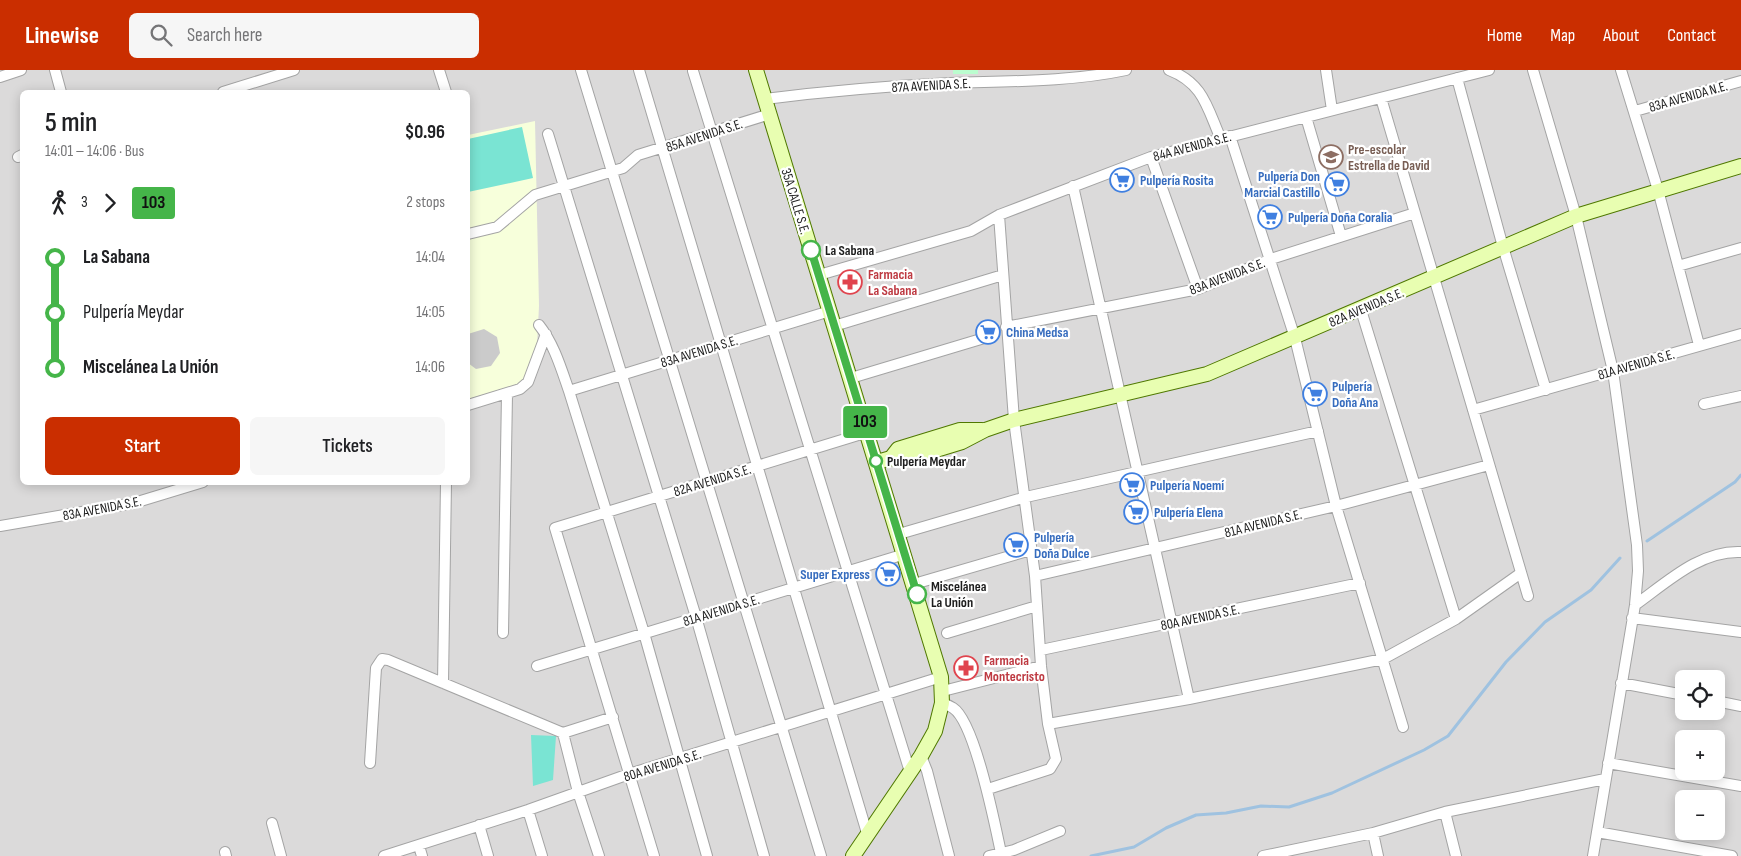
<!DOCTYPE html>
<meta charset="utf-8">
<style>
body{margin:0;font-family:"Sofia Sans Condensed",sans-serif;background:#f6f6f6;color:#202124;height:100vh;display:flex;flex-direction:column;font-size:19px;white-space:nowrap}
*{box-sizing:border-box;margin:0}
p{font-size:16px;color:#757577}
.icon{flex:none;width:28px;height:28px;fill:none;stroke:currentColor;stroke-width:2;stroke-linecap:round;stroke-linejoin:round}
.map{position:relative;flex:1;overflow:hidden}
.drawer{position:absolute;left:20px;top:20px;width:450px;height:395px;display:flex;flex-direction:column;background:#fff;border-radius:8px;box-shadow:0 2px 12px #0003}
.drawer>*{flex:none}
.badge{padding:0 10px;border-radius:4px;font-size:18px;line-height:32px}
.tools{position:absolute;left:1675px;top:600px;display:grid;gap:10px}
.tools a{display:grid;place-items:center;width:50px;height:50px;border-radius:8px;background:#fff;box-shadow:0 2px 12px #0003;font-size:25px}
.map>.badge{position:absolute;translate:-50% -50%;box-shadow:0 0 0 2px #fff}
.legs{display:flex;align-items:center;gap:8px;height:55px;padding:0 25px;font-size:16px}
.legs p{margin-inline-start:auto}
.head{display:flex;align-items:center;justify-content:space-between;height:85px;padding:0 25px}
h1{font-size:28px;font-weight:600;line-height:38px}
.primary-button{display:flex;gap:10px;margin-top:auto;padding:10px 25px}
.primary-button a{flex:1;height:58px;border-radius:8px;background:#ca2e00;color:#fff;font-size:20px;font-weight:600;line-height:58px;text-align:center}
.primary-button a+a{background:#f6f6f6;color:#202124}
ul{padding:0 25px;list-style:none}
li{display:flex;align-items:center;gap:18px;height:55px;font-size:19px}
li i{display:grid;place-items:center;width:8px;height:100%;margin:0 6px;background:currentColor}
li i::after{content:'';width:12px;height:12px;margin:-6px;border:4px solid;border-radius:50%;background:#fff}
li p{margin-inline-start:auto}
li:first-child i{background:linear-gradient(#0000 50%,currentColor 0)}
li:last-child i{background:linear-gradient(currentColor 50%,#0000 0)}
header{display:flex;align-items:center;gap:30px;box-sizing:border-box;height:70px;padding:0 25px;background:#ca2e00;color:#fff}
header strong{font-size:24px}
nav{display:flex;gap:28px;margin-inline-start:auto;font-size:18px}
.search{width:350px;height:45px;background:#f6f6f6;display:flex;align-items:center;gap:12px;box-sizing:border-box;padding:0 18px;border-radius:8px;color:#757577;font-size:19px}
.map>svg:first-child{display:block}
</style>
<header>
<strong>Linewise</strong>
<div class="search"><svg class="icon" aria-label="search" viewBox="0 0 24 24"><circle cx="10" cy="10" r="6"/><path d="M15 15l6 6"/></svg>Search here</div>
<nav><a>Home</a><a>Map</a><a>About</a><a>Contact</a></nav>
</header>
<div class="map">
<svg width="1741" height="786" viewBox="0 0 1741 786">
<rect width="100%" height="100%" fill="#efeee2"/>
<path fill="#dbdada" fill-rule="evenodd" d="M 0,0 L 1741,0 L 1741,786 L 0,786 ZM 22,22 L 468,22 L 468,412 L 22,412 ZM 1684,609 L 1716,609 L 1716,641 L 1684,641 ZM 1684,669 L 1716,669 L 1716,701 L 1684,701 ZM 1684,729 L 1716,729 L 1716,761 L 1684,761 Z"/>
<path fill="#f7ffdb" d="M 535,51 L 539,236 L 537,276 L 522,313 L 468,329 L 468,65 Z"/>
<path fill="#cbcbcb" d="M 484,259 L 497,267 L 500,283 L 491,296 L 476,299 L 468,293 L 468,264 Z"/>
<path fill="#bbfdcf" d="M 953,0 L 978,0 L 978,4 L 953,4 Z"/>
<path fill="#7ae4d3" d="M 522,57 L 533,108 L 468,122 L 468,69 Z
M 531,665 L 556,666 L 553,710 L 533,716 Z"/>
<g fill="none" stroke-linecap="round" stroke-linejoin="round">
<path stroke="#9fc2e0" stroke-width="3" d="M 1647,471 L 1735,412 L 1741,405
M 1091,786 L 1134,777 L 1166,758 L 1196,745 L 1226,743 L 1261,736 L 1289,737 L 1332,723 L 1424,680 L 1448,666 L 1506,592 L 1545,552 L 1591,520 L 1620,488"/>
<g stroke="#a4a4a4" stroke-width="12">
<path id="street" d="M 55,0 L 61,22
M 439,0 L 446,22
M 581,0 L 821,786
M 639,0 L 867,763
M 1169,0 C 1203,13 1207,37 1220,67
M 1326,0 L 1332,40
M 1533,0 L 1576,146 L 1613,301 L 1637,475 L 1638,501 L 1635,535 L 1593,786
M 1621,0 L 1658,120 L 1699,275
M 693,1 L 910,702
M 0,7 L 21,0
M 1457,8 L 1503,177 L 1546,320
M 223,22 L 294,0
M 1381,28 L 1528,526
M 765,29 C 827,21 889,16 951,13 C 1010,11 1069,12 1126,0
M 1635,41 L 1741,11
M 1306,47 L 1341,166
M 548,64 L 696,547 L 764,786
M 1230,66 L 1295,268 L 1336,436 L 1403,657
M 18,87 L 22,85
M 1151,87 L 1198,219
M 1073,116 L 1189,629
M 468,164 L 497,157 L 535,125 L 623,98 L 638,85 L 770,44
M 1678,196 L 1741,178
M 819,205 L 971,161 L 999,145 L 1151,87 L 1489,0
M 1361,240 L 1456,549
M 539,255 C 554,274 561,298 569,321 L 644,563 L 707,786
M 834,256 L 1003,205
M 1006,257 L 1198,219 L 1271,189 L 1415,143
M 851,308 L 991,266
M 569,321 L 830,241
M 1704,334 L 1741,326
M 468,335 L 520,319 L 528,312 L 546,264
M 1473,340 L 1741,264
M 0,456 L 134,433 L 203,412
M 899,464 L 1026,427 L 1318,361
M 1035,506 L 1336,436 L 1489,395
M 914,514 L 1031,480
M 1635,535 C 1666,513 1700,480 1741,482
M 1632,548 L 1741,562
M 503,563 L 507,324
M 947,563 L 1037,536
M 1041,580 L 1360,513
M 537,596 L 905,484
M 443,613 L 446,412
M 1621,613 L 1684,625
M 943,621 L 1041,596
M 1716,631 L 1741,636
M 942,633 C 946,634 950,636 953,638 C 975,652 995,755 1001,783
M 1048,654 L 1189,629 L 1383,589 L 1456,549 L 1521,503
M 563,663 L 613,647
M 921,686 L 927,701 L 949,786
M 370,693 L 376,598 L 382,589 L 388,590 L 563,663 L 578,722 L 599,786
M 1608,693 L 1741,716
M 988,719 L 1050,699 L 1056,689 L 1048,654 L 1041,596 L 1035,506 L 1014,350 L 999,145
M 528,740 L 542,786
M 1445,742 L 1456,786
M 272,753 L 281,786
M 479,755 L 488,786
M 1597,762 L 1732,786
M 1373,763 L 1378,786
M 419,776 L 422,786
M 225,782 L 226,786
M 384,786 L 528,740 L 629,704 L 941,607
M 654,786 L 555,458 L 868,362
M 989,786 L 1014,780 L 1060,761
M 1263,786 L 1373,763 L 1445,742 L 1605,709"/>
</g>
<g stroke="#4f7800" stroke-width="16">
<path id="secondary" d="M 756,0 L 941,607 L 942,633 L 935,661 L 921,686 L 853,786
M 891,388 L 898,379 L 960,360 L 982,360
M 877,392 L 891,388 L 903,390 L 962,372 L 985,360 L 1014,350 L 1207,304 L 1576,146 L 1741,96"/>
</g>
<use href="#street" stroke="#fff" stroke-width="10"/>
<use href="#secondary" stroke="#e8feb1" stroke-width="14"/>
</g>
<g fill="none" stroke-linecap="round" stroke-linejoin="round">
<g stroke="#fff" stroke-width="11">
<path id="line-1" d="M 811,180 L 917,524"/>
</g>
<use href="#line-1" stroke="#45b549" stroke-width="8"/>
</g>
<defs>
<g id="school-ring" transform="scale(1.25)"><circle r="9.5" fill="#fff" stroke="#8d6e63" stroke-width="1.5"/><path d="M0-5L7-2L0 1L-7-2ZM-4 1L0 2.5L4 1V4Q0 6-4 4Z" fill="#8d6e63"/></g>
<g id="supermarket-ring" transform="scale(1.25)"><circle r="9.5" fill="#fff" stroke="#3f7fe0" stroke-width="1.5"/><path d="M-6-5.5h2.5l.6 2H6L4.5 2H-2.5L-4.4-4H-6ZM-1.5 3.2a1.3 1.3 0 1 0 .1 0ZM3 3.2a1.3 1.3 0 1 0 .1 0Z" fill="#3f7fe0"/></g>
<g id="pharmacy-ring" transform="scale(1.25)"><circle r="9.5" fill="#fff" stroke="#e0444e" stroke-width="1.5"/><path d="M-2-6h4v4h4v4h-4v4h-4v-4h-4v-4h4Z" fill="#e0444e"/></g>
</defs>
<g fill-rule="evenodd">
<use href="#school-ring" x="1331" y="87"/>
<use href="#supermarket-ring" x="1122" y="110"/>
<use href="#supermarket-ring" x="1337" y="114"/>
<use href="#supermarket-ring" x="1270" y="147"/>
<use href="#pharmacy-ring" x="850" y="212"/>
<use href="#supermarket-ring" x="988" y="262"/>
<use href="#supermarket-ring" x="1315" y="324"/>
<use href="#supermarket-ring" x="1132" y="415"/>
<use href="#supermarket-ring" x="1136" y="442"/>
<use href="#supermarket-ring" x="1016" y="475"/>
<use href="#supermarket-ring" x="888" y="504"/>
<use href="#pharmacy-ring" x="966" y="598"/>
</g>
<g fill="#fff" stroke="#45b549" stroke-width="2.5">
<circle cx="811" cy="180" r="9"/>
<circle cx="876" cy="391" r="6"/>
<circle cx="917" cy="524" r="9"/>
</g>
<g text-anchor="middle" stroke-width="4.5" stroke-linejoin="round" paint-order="stroke">
<g font-size="14" fill="#1d1d1d" stroke="#fff">
<text transform="translate(931 15) rotate(-3)" y="5">87A AVENIDA S.E.</text>
<text transform="translate(1688 26) rotate(-16)" y="5">83A AVENIDA N.E.</text>
<text transform="translate(704 65) rotate(-18)" y="5">85A AVENIDA S.E.</text>
<text transform="translate(1192 76) rotate(-15)" y="5">84A AVENIDA S.E.</text>
<text transform="translate(796 131) rotate(73)" y="5">35A CALLE S.E.</text>
<text transform="translate(1227 206) rotate(-21)" y="5">83A AVENIDA S.E.</text>
<text transform="translate(1366 237) rotate(-23)" y="5">82A AVENIDA S.E.</text>
<text transform="translate(699 281) rotate(-17)" y="5">83A AVENIDA S.E.</text>
<text transform="translate(1636 294) rotate(-16)" y="5">81A AVENIDA S.E.</text>
<text transform="translate(712 410) rotate(-17)" y="5">82A AVENIDA S.E.</text>
<text transform="translate(102 438) rotate(-11)" y="5">83A AVENIDA S.E.</text>
<text transform="translate(1263 453) rotate(-14)" y="5">81A AVENIDA S.E.</text>
<text transform="translate(721 540) rotate(-17)" y="5">81A AVENIDA S.E.</text>
<text transform="translate(1200 547) rotate(-12)" y="5">80A AVENIDA S.E.</text>
<text transform="translate(662 695) rotate(-17)" y="5">80A AVENIDA S.E.</text>
</g>
<g font-size="14" font-weight="bold" fill="#785e54" stroke="#fff" text-anchor="start">
<text x="1348" y="84">Pre-escolar<tspan x="1348" dy="16">Estrella de David</tspan></text>
</g>
<g font-size="14" font-weight="bold" fill="#366cbe" stroke="#fff" text-anchor="start">
<text x="1320" y="111" text-anchor="end">Pulpería Don<tspan x="1320" dy="16">Marcial Castillo</tspan></text>
<text x="1140" y="115">Pulpería Rosita</text>
<text x="1288" y="152">Pulpería Doña Coralia</text>
<text x="1006" y="267">China Medsa</text>
<text x="1332" y="321">Pulpería<tspan x="1332" dy="16">Doña Ana</tspan></text>
<text x="1150" y="420">Pulpería Noemí</text>
<text x="1154" y="447">Pulpería Elena</text>
<text x="1034" y="472">Pulpería<tspan x="1034" dy="16">Doña Dulce</tspan></text>
<text x="870" y="509" text-anchor="end">Super Express</text>
</g>
<g font-size="14" font-weight="bold" fill="#1d1d1d" stroke="#fff" text-anchor="start">
<text x="825" y="185">La Sabana</text>
<text x="887" y="396">Pulpería Meydar</text>
<text x="931" y="521">Miscelánea<tspan x="931" dy="16">La Unión</tspan></text>
</g>
<g font-size="14" font-weight="bold" fill="#be3a42" stroke="#fff" text-anchor="start">
<text x="868" y="209">Farmacia<tspan x="868" dy="16">La Sabana</tspan></text>
<text x="984" y="595">Farmacia<tspan x="984" dy="16">Montecristo</tspan></text>
</g>
</g>
</svg>
<div class="tools">
<a><svg class="icon" aria-label="locate" viewBox="0 0 24 24"><circle cx="12" cy="12" r="6"/><path d="M12 2v4M12 18v4M2 12h4M18 12h4"/></svg></a>
<a>+</a>
<a>−</a>
</div>
<b class="badge" style="left:865px;top:352px;background:#45b549;color:#111">103</b>
<section class="drawer">
<div class="head"><div><h1>5 min</h1><p>14:01 – 14:06 · Bus</p></div><b>$0.96</b></div>
<div class="legs"><svg class="icon" aria-label="walk" viewBox="0 0 24 24"><circle cx="13" cy="4" r="2"/><path d="M13 8l-2 6 4 7M11 14l-3 7M7 12l3-4h3l4 4"/></svg>3<svg class="icon" aria-label="forward" viewBox="0 0 24 24"><path d="M9 5l7 7-7 7"/></svg><b class="badge" style="background:#45b549;color:#111">103</b><p>2 stops</p></div>
<ul>
<li><i style="color:#45b549"></i><b>La Sabana</b><p>14:04</p></li>
<li><i style="color:#45b549"></i><span>Pulpería Meydar</span><p>14:05</p></li>
<li><i style="color:#45b549"></i><b>Miscelánea La Unión</b><p>14:06</p></li>
</ul>
<div class="primary-button"><a>Start</a><a>Tickets</a></div>
</section>
</div>
